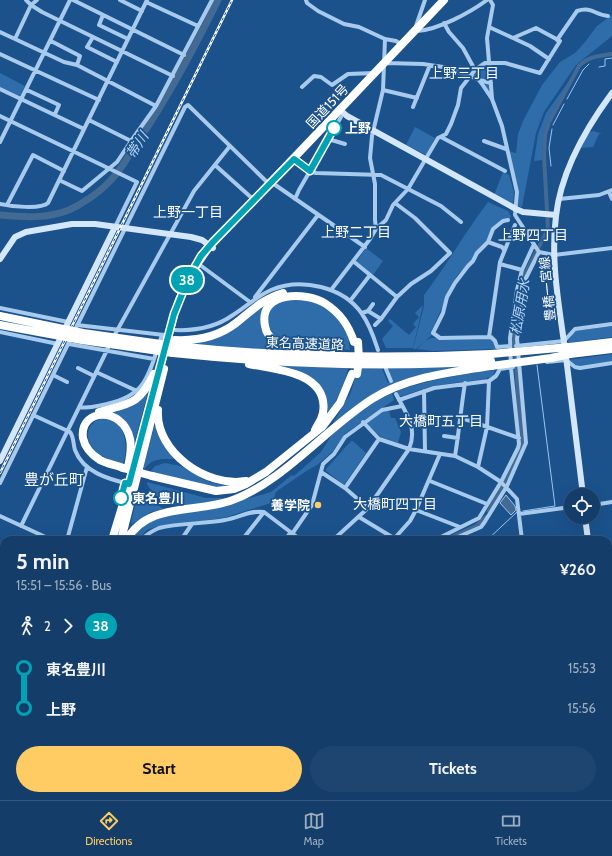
<!DOCTYPE html>
<meta charset="utf-8">
<style>
body{margin:0;font-family:Cabin,"Noto Sans JP",sans-serif;background:#1d456f;color:#f1f3f6;height:100vh;display:flex;flex-direction:column;font-size:15px;white-space:nowrap}
*{box-sizing:border-box;margin:0}
p{font-size:13px;color:#9daec0}
.icon{flex:none;width:22px;height:22px;fill:none;stroke:currentColor;stroke-width:2;stroke-linecap:round;stroke-linejoin:round}
.map{position:relative;flex:1;overflow:hidden}
.sheet{position:absolute;left:0px;top:536px;width:612px;height:264px;display:flex;flex-direction:column;background:#143e69;border-radius:12px 12px 0 0;box-shadow:0 4px 16px #0002,0 0 0 1px #33577d}
.sheet>*{flex:none}
.badge{padding:0 8px;border-radius:13px;font-size:14px;line-height:26px}
.buttons{position:absolute;left:564px;top:488px;display:grid;gap:8px}
.buttons a{display:grid;place-items:center;width:36px;height:36px;border-radius:50%;background:#143e69;box-shadow:0 4px 16px #0002,0 0 0 1px #33577d;font-size:20px}
.map>.badge{position:absolute;translate:-50% -50%;box-shadow:0 0 0 2px #fff}
.legs{display:flex;align-items:center;gap:6px;height:44px;padding:0 16px;font-size:13px}
.legs p{margin-inline-start:auto}
.headline{display:flex;align-items:center;justify-content:space-between;height:68px;padding:0 16px}
h1{font-size:22px;font-weight:700;line-height:30px}
.action{display:flex;gap:8px;margin-top:auto;padding:8px 16px}
.action a{flex:1;height:46px;border-radius:24px;background:#ffcb63;color:#111;font-size:16px;font-weight:700;line-height:46px;text-align:center}
.action a+a{background:#1d456f;color:#f1f3f6}
ul{padding:0 16px;list-style:none}
li{display:flex;align-items:center;gap:14px;height:40px;font-size:15px}
li i{display:grid;place-items:center;width:6px;height:100%;margin:0 5px;background:currentColor}
li i::after{content:'';width:10px;height:10px;margin:-5px;border:3px solid;border-radius:50%;background:#143e69}
li p{margin-inline-start:auto}
li:first-child i{background:linear-gradient(#0000 50%,currentColor 0)}
li:last-child i{background:linear-gradient(currentColor 50%,#0000 0)}
.menu{display:flex;justify-content:space-around;align-items:center;height:56px;border-top:1px solid #33577d;background:#143e69;font-size:11px;color:#9daec0}
.menu a{display:grid;justify-items:center;gap:2px}
.menu .selected{color:#ffcb63}
.map>svg:first-child{display:block}
</style>
<div class="map">
<svg width="612" height="800" viewBox="0 0 612 800">
<rect width="100%" height="100%" fill="#1b528c"/>
<path fill="#2e6caa" d="M 612,15 L 612,36 L 576,65 L 544,112 L 536,133 L 522,207 L 518,206 L 519,192 L 508,151 L 516,153 L 518,134 L 523,121 L 542,85 L 560,62 L 575,53 L 585,42 L 597,26 Z
M 485,64 L 488,67 L 490,92 L 473,76 L 476,72 Z
M 0,73 L 25,86 L 20,96 L 0,87 Z
M 574,74 C 556,105 542,123 542,160 L 534,161 L 538,134 L 546,113 Z
M 415,127 L 435,138 L 426,155 L 406,145 Z
M 594,131 L 602,134 L 599,134 L 593,147 L 580,148 L 589,132 Z
M 503,172 L 509,175 L 514,192 L 513,205 L 494,195 Z
M 488,202 L 508,211 L 511,216 L 510,219 L 502,220 L 472,261 L 459,273 L 453,283 L 432,330 L 432,335 L 416,349 L 413,349 L 424,306 L 424,295 C 447,265 465,232 488,202 Z
M 366,248 L 383,261 L 373,275 L 356,262 Z
M 307,298 L 334,313 L 348,336 L 350,350 L 310,347 L 281,341 L 268,329 L 268,313 L 278,301 Z
M 270,302 L 263,331 L 299,351 L 229,348 L 185,343 L 194,342 Z
M 423,305 L 413,348 L 386,348 L 382,339 L 393,326 L 388,321 L 390,319 L 409,335 L 416,327 L 413,324 L 419,317 L 415,313 Z
M 612,326 L 612,337 L 567,343 L 572,334 L 576,331 Z
M 431,338 L 489,338 L 494,343 L 495,349 L 433,351 L 417,349 L 425,341 Z
M 612,354 L 612,361 L 579,366 L 576,365 L 568,360 Z
M 277,365 L 348,368 C 344,389 334,405 322,422 L 321,391 Z
M 466,366 L 415,378 L 333,423 L 351,392 L 358,368 L 382,369 L 388,383 L 393,380 L 388,369 Z
M 495,370 L 493,376 L 485,379 L 432,386 L 402,396 L 398,396 L 396,391 C 428,380 461,374 495,370 Z
M 148,392 L 135,441 L 134,441 C 131,426 123,414 108,411 Z
M 392,393 L 394,400 L 346,433 L 332,452 L 317,465 L 308,470 L 277,491 L 275,494 L 274,502 L 223,518 L 156,527 L 147,530 L 137,540 L 128,540 L 131,535 L 157,517 L 224,507 L 245,499 L 261,495 L 271,492 L 292,475 L 294,476 L 321,452 L 335,430 L 372,403 Z
M 389,410 L 391,418 L 395,418 L 401,432 L 398,443 L 381,437 L 366,423 L 383,411 Z
M 100,419 C 126,415 129,447 123,464 C 109,460 86,452 88,433 C 89,426 93,422 100,419 Z
M 155,424 C 163,440 162,446 177,459 C 164,459 151,457 144,470 L 144,465 Z
M 351,441 L 353,441 L 366,453 L 344,485 L 326,471 L 326,469 Z
M 165,463 L 181,466 L 209,482 L 229,486 L 219,489 L 149,473 L 155,466 Z
M 147,482 L 206,498 L 229,498 C 199,505 165,516 147,484 Z
M 142,491 L 152,502 L 164,509 L 151,512 L 132,524 L 131,521 L 139,492 L 143,502 L 146,501 Z"/>
<path fill="#426a93" stroke="#9ac5ef" d="M 506,495 L 515,506 L 516,510 L 511,515 L 500,503 Z"/>
<g fill="none" stroke-linecap="round" stroke-linejoin="round">
<path stroke="#9ac5ef" stroke-width="1" d="M 599,67 L 605,66 L 605,59 L 612,58
M 567,99 L 583,70 L 589,64
M 553,125 L 564,104
M 551,166 L 549,148 L 552,129
M 523,511 L 555,506 L 537,365
M 487,540 L 517,512"/>
<path stroke="#426a93" stroke-width="4" d="M 489,511 L 522,447 L 514,337 L 524,276 L 548,229 L 544,156 L 545,135 L 549,122 L 579,66 C 589,56 599,56 612,54
M 445,540 L 476,526 L 486,517
M 241,800 L 242,796"/>
<path stroke="#426a93" stroke-width="7" d="M 0,215 C 23,217 47,219 69,210 C 82,204 99,193 109,182 C 121,171 128,156 137,143 C 169,96 193,51 218,0"/>
<path stroke="#a7caed" stroke-width="4" d="M 26,0 L 31,5 L 42,12 L 173,76
M 73,0 L 184,55
M 120,0 L 142,11
M 306,0 L 307,3 L 318,11 L 344,24 L 359,27 L 385,39 L 396,41 L 401,44
M 490,0 L 493,5 L 487,38 L 492,98
M 146,2 L 198,26
M 103,15 L 99,25 L 128,39
M 444,23 L 449,32 L 463,48 L 475,70
M 416,26 L 425,0
M 417,31 C 438,30 471,12 487,0
M 0,32 L 15,39 L 31,5 L 37,0
M 93,37 L 87,47 L 117,62
M 513,38 L 530,46 L 549,59
M 15,39 L 64,62 L 77,65 L 156,106 L 212,0
M 557,40 L 577,11 C 592,6 595,15 608,16
M 51,41 L 80,56 L 77,65
M 0,54 L 99,100
M 386,63 L 423,64 L 443,67 L 470,76 L 479,80 L 482,84 L 492,99 L 502,126 L 517,192 L 515,215 L 539,252 L 554,255 L 612,248
M 479,80 L 491,83
M 302,87 L 314,76 L 321,77 L 332,85 L 348,74 L 374,73
M 0,89 L 84,129
M 27,90 L 59,105 L 55,114
M 383,90 L 417,98
M 413,107 L 430,65
M 0,116 L 137,182 L 115,227
M 441,137 L 505,171
M 328,139 L 345,144
M 131,141 L 156,106
M 484,141 L 506,149
M 0,142 L 70,0
M 294,159 L 310,171 L 316,173 L 381,175 L 441,206 L 461,222
M 215,165 L 254,200
M 59,180 L 82,191 L 117,162 L 131,141 L 89,120
M 271,182 L 365,247
M 609,192 L 612,199
M 295,199 L 299,190 L 341,117
M 559,199 L 599,195 L 612,190
M 395,203 L 415,218 L 450,253 L 431,271 L 411,284 L 397,297
M 0,204 C 10,206 40,210 48,203 L 147,0
M 7,205 L 33,155 L 64,171
M 508,220 L 503,221 L 493,229 L 488,242 L 477,253 L 473,261 L 468,266 L 455,283 L 447,297 L 443,313 L 433,333 L 440,338 L 491,337 L 495,341 L 497,347 L 510,346
M 376,229 L 375,220 L 375,184 L 370,158 L 372,136 L 383,90 L 385,39
M 488,242 L 502,247 L 504,250
M 353,261 L 397,297 L 381,319 L 368,311 L 362,313
M 500,264 L 522,270
M 200,265 L 250,302
M 331,290 L 370,239 L 376,229 L 386,220 L 393,205 L 408,189 L 438,138 L 446,134 L 451,124 L 458,105 L 461,88 L 475,70 L 485,63 L 505,63 L 540,73 L 560,41 L 536,28 L 513,38 L 489,27
M 255,297 L 318,215
M 350,301 L 370,275
M 0,308 L 68,322
M 368,311 L 373,304
M 77,325 L 164,335
M 375,325 L 381,319
M 175,330 C 195,331 216,327 233,315 C 246,307 257,296 271,290 C 301,277 344,287 362,314 C 370,325 374,338 378,350
M 0,332 L 58,344
M 74,332 L 185,107 L 188,105 L 269,184
M 489,337 L 500,262 L 515,225
M 113,338 L 194,191 L 230,146
M 69,344 L 154,359
M 159,344 L 162,335
M 516,346 L 564,341 L 575,329 L 612,324
M 547,362 L 566,360 L 575,367 L 580,368 L 612,363
M 78,368 L 94,376
M 386,369 L 391,381
M 96,372 L 137,391
M 53,375 L 67,382
M 424,391 L 425,451
M 399,400 L 434,388 L 489,381 L 496,376 L 500,369 L 513,367
M 79,407 C 90,409 96,406 107,404 C 141,396 147,382 157,350
M 33,415 L 70,432 C 74,437 73,444 75,450 C 83,472 108,479 129,484
M 459,417 L 519,438
M 363,422 L 379,439 L 409,449 L 455,456 L 478,467 L 501,482 L 517,499 L 522,540
M 444,436 L 458,438
M 455,456 C 459,432 461,408 465,383
M 478,467 L 487,427 L 489,381
M 321,472 L 345,488 L 368,508
M 430,481 L 487,504
M 0,483 L 71,338
M 345,488 L 379,439
M 593,505 L 612,502
M 416,510 L 460,527
M 519,514 L 571,507
M 0,516 L 52,540
M 359,517 L 397,540
M 21,526 L 110,344
M 292,534 L 312,505 L 323,464 L 334,454 L 345,437 L 382,410 L 402,406
M 39,539 L 41,540
M 67,540 L 87,467
M 141,540 C 147,534 152,531 159,528 C 180,523 203,524 225,520 C 239,518 249,510 264,512 L 301,540
M 181,540 L 192,524
M 242,540 L 264,512
M 285,540 L 291,532
M 333,540 L 368,508 L 409,449 C 418,428 406,413 396,394
M 393,540 L 410,521 L 416,510 L 440,454
M 435,540 L 479,518 L 501,482 L 518,448 L 519,444 L 511,368 L 510,338 L 517,290 L 522,270 L 534,244
M 451,540 L 481,527 L 484,523 L 507,486 L 526,443 L 517,339 L 526,278 L 539,252
M 0,564 L 4,565
M 0,603 L 4,604
M 0,621 L 4,622
M 608,630 L 612,631
M 0,644 L 4,645
M 608,668 L 612,663
M 0,681 L 4,682
M 0,720 L 4,721
M 0,775 L 4,760
M 608,787 L 612,766
M 121,796 L 129,800
M 186,796 L 192,800
M 357,796 L 359,800
M 432,796 L 435,800
M 526,796 L 531,800
M 0,800 L 2,800
M 97,800 L 98,796
M 150,800 L 153,796
M 179,800 L 180,796
M 236,800 L 237,796
M 244,800 L 245,796
M 469,800 L 474,796
M 606,800 L 606,796"/>
<path stroke="#d3e6fa" stroke-width="6" d="M 340,110 L 347,116 L 516,209 L 523,212 L 556,215
M 0,259 L 15,237 L 26,232 L 72,224 L 95,224 L 191,237 L 202,240 L 213,248
M 0,461 L 115,227
M 583,495 C 577,449 572,403 566,357 C 560,310 550,263 556,216 C 561,171 586,128 612,93
M 585,517 L 588,540
M 608,603 L 612,609
M 405,800 L 410,796"/>
<path stroke="#edf5ff" stroke-width="7" d="M 0,615 L 4,616
M 316,796 L 318,800
M 325,796 L 327,800"/>
<path stroke="#fff" stroke-width="8" d="M 175,340 C 198,341 218,337 236,323 C 251,311 264,298 283,293
M 175,346 C 280,357 385,359 491,354
M 569,347 L 612,342
M 331,352 C 314,350 294,350 278,342 C 271,339 266,333 265,326 C 258,291 306,291 326,304 C 340,313 349,326 354,342
M 173,353 C 278,364 384,368 491,361
M 570,354 L 612,349
M 249,364 C 272,369 318,371 323,401 C 324,407 324,413 321,419 C 319,423 317,426 315,430
M 158,410 C 155,452 207,488 246,481
M 99,412 C 130,403 139,405 154,374
M 123,468 C 116,465 107,464 100,460 C 92,455 85,448 83,438 C 79,408 123,406 130,439 C 132,448 130,458 128,467
M 152,476 L 216,491 L 234,489 L 246,484 L 266,472 L 322,427 L 340,403 L 352,374
M 112,540 L 129,484 L 174,315 C 182,288 194,265 212,244 L 444,0
M 121,540 L 164,369
M 127,540 C 146,503 195,513 230,501 C 282,483 325,429 372,399 C 407,377 451,372 491,366
M 41,800 L 42,796
M 57,800 L 58,796"/>
<g stroke="#fff" stroke-width="2.5">
<path id="rail" d="M 0,473 L 232,0"/>
</g>
<use href="#rail" stroke="#1b528c" stroke-width="1" stroke-dasharray="3" stroke-linecap="butt"/>
<path stroke="#fff" stroke-width="8" d="M 0,316 L 83,333 L 175,346
M 0,325 L 82,340 L 173,353
M 491,354 L 569,347
M 491,366 L 551,358 L 570,354
M 357,374 L 359,360 L 358,342
M 123,468 L 152,476"/>
</g>
<g fill="none" stroke-linecap="round" stroke-linejoin="round">
<g stroke="#fff" stroke-width="9">
<path id="line-1" d="M 121,498 L 125,483 L 129,484 L 174,314 L 189,277 L 201,256 L 213,242 L 294,159 L 310,171 L 334,128"/>
</g>
<use href="#line-1" stroke="#00a3b4" stroke-width="6"/>
</g>
<g fill="#fff" stroke="#00a3b4" stroke-width="2">
<circle cx="334" cy="128" r="7"/>
<circle cx="121" cy="498" r="7"/>
</g>
<circle fill="#ffcb63" stroke="#1b528c" stroke-width="1.5" cx="318" cy="505" r="4"/>
<g text-anchor="middle" stroke-width="3.5" stroke-linejoin="round" paint-order="stroke">
<g font-size="13" fill="#fff" stroke="#1b528c">
<text transform="translate(327 106) rotate(-47)" y="5">国道151号</text>
<text transform="translate(547 289) rotate(-96)" y="5">豊橋一宮線</text>
<text transform="translate(305 343) rotate(2)" y="5">東名高速道路</text>
</g>
<g font-size="13" font-weight="bold" fill="#fff" stroke="#1b528c" text-anchor="start">
<text x="345" y="133">上野</text>
<text x="132" y="503">東名豊川</text>
</g>
<g font-size="13" font-weight="bold" fill="#fff" stroke="#1b528c" text-anchor="end">
<text x="310" y="510">養学院</text>
</g>
<g font-size="14" fill="#fff" stroke="#1b528c">
<text x="464" y="78">上野三丁目</text>
<text x="188" y="217">上野一丁目</text>
<text x="356" y="237">上野二丁目</text>
<text x="533" y="240">上野四丁目</text>
<text x="441" y="426">大橋町五丁目</text>
<text x="395" y="509">大橋町四丁目</text>
</g>
<g font-size="14" font-style="italic" fill="#b3d4f4" stroke="#1b528c">
<text transform="translate(137 145) rotate(-57)" y="5">帯川</text>
<text transform="translate(520 307) rotate(-80)" y="5">松原用水</text>
</g>
<g font-size="15" fill="#fff" stroke="#1b528c">
<text x="54" y="485">豊が丘町</text>
</g>
</g>
</svg>
<div class="buttons">
<a><svg class="icon" aria-label="locate" viewBox="0 0 24 24"><circle cx="12" cy="12" r="6"/><path d="M12 2v4M12 18v4M2 12h4M18 12h4"/></svg></a>
</div>
<b class="badge" style="left:187px;top:280px;background:#00a3b4;color:#fff">38</b>
<section class="sheet">
<div class="headline"><div><h1>5 min</h1><p>15:51 – 15:56 · Bus</p></div><b>¥260</b></div>
<div class="legs"><svg class="icon" aria-label="walk" viewBox="0 0 24 24"><circle cx="13" cy="4" r="2"/><path d="M13 8l-2 6 4 7M11 14l-3 7M7 12l3-4h3l4 4"/></svg>2<svg class="icon" aria-label="forward" viewBox="0 0 24 24"><path d="M9 5l7 7-7 7"/></svg><b class="badge" style="background:#00a3b4;color:#fff">38</b></div>
<ul>
<li><i style="color:#00a3b4"></i><b>東名豊川</b><p>15:53</p></li>
<li><i style="color:#00a3b4"></i><b>上野</b><p>15:56</p></li>
</ul>
<div class="action"><a>Start</a><a>Tickets</a></div>
</section>
</div>
<nav class="menu">
<a class="selected"><svg class="icon" aria-label="directions" viewBox="0 0 24 24"><path d="M12 3l9 9-9 9-9-9zM9 14v-3h6M13 9l2 2-2 2"/></svg>Directions</a>
<a><svg class="icon" aria-label="map" viewBox="0 0 24 24"><path d="M3 6l6-2 6 2 6-2v14l-6 2-6-2-6 2zM9 4v14M15 6v14"/></svg>Map</a>
<a><svg class="icon" aria-label="tickets" viewBox="0 0 24 24"><path d="M3 7h18v10H3zM15 7v10"/></svg>Tickets</a>
</nav>
